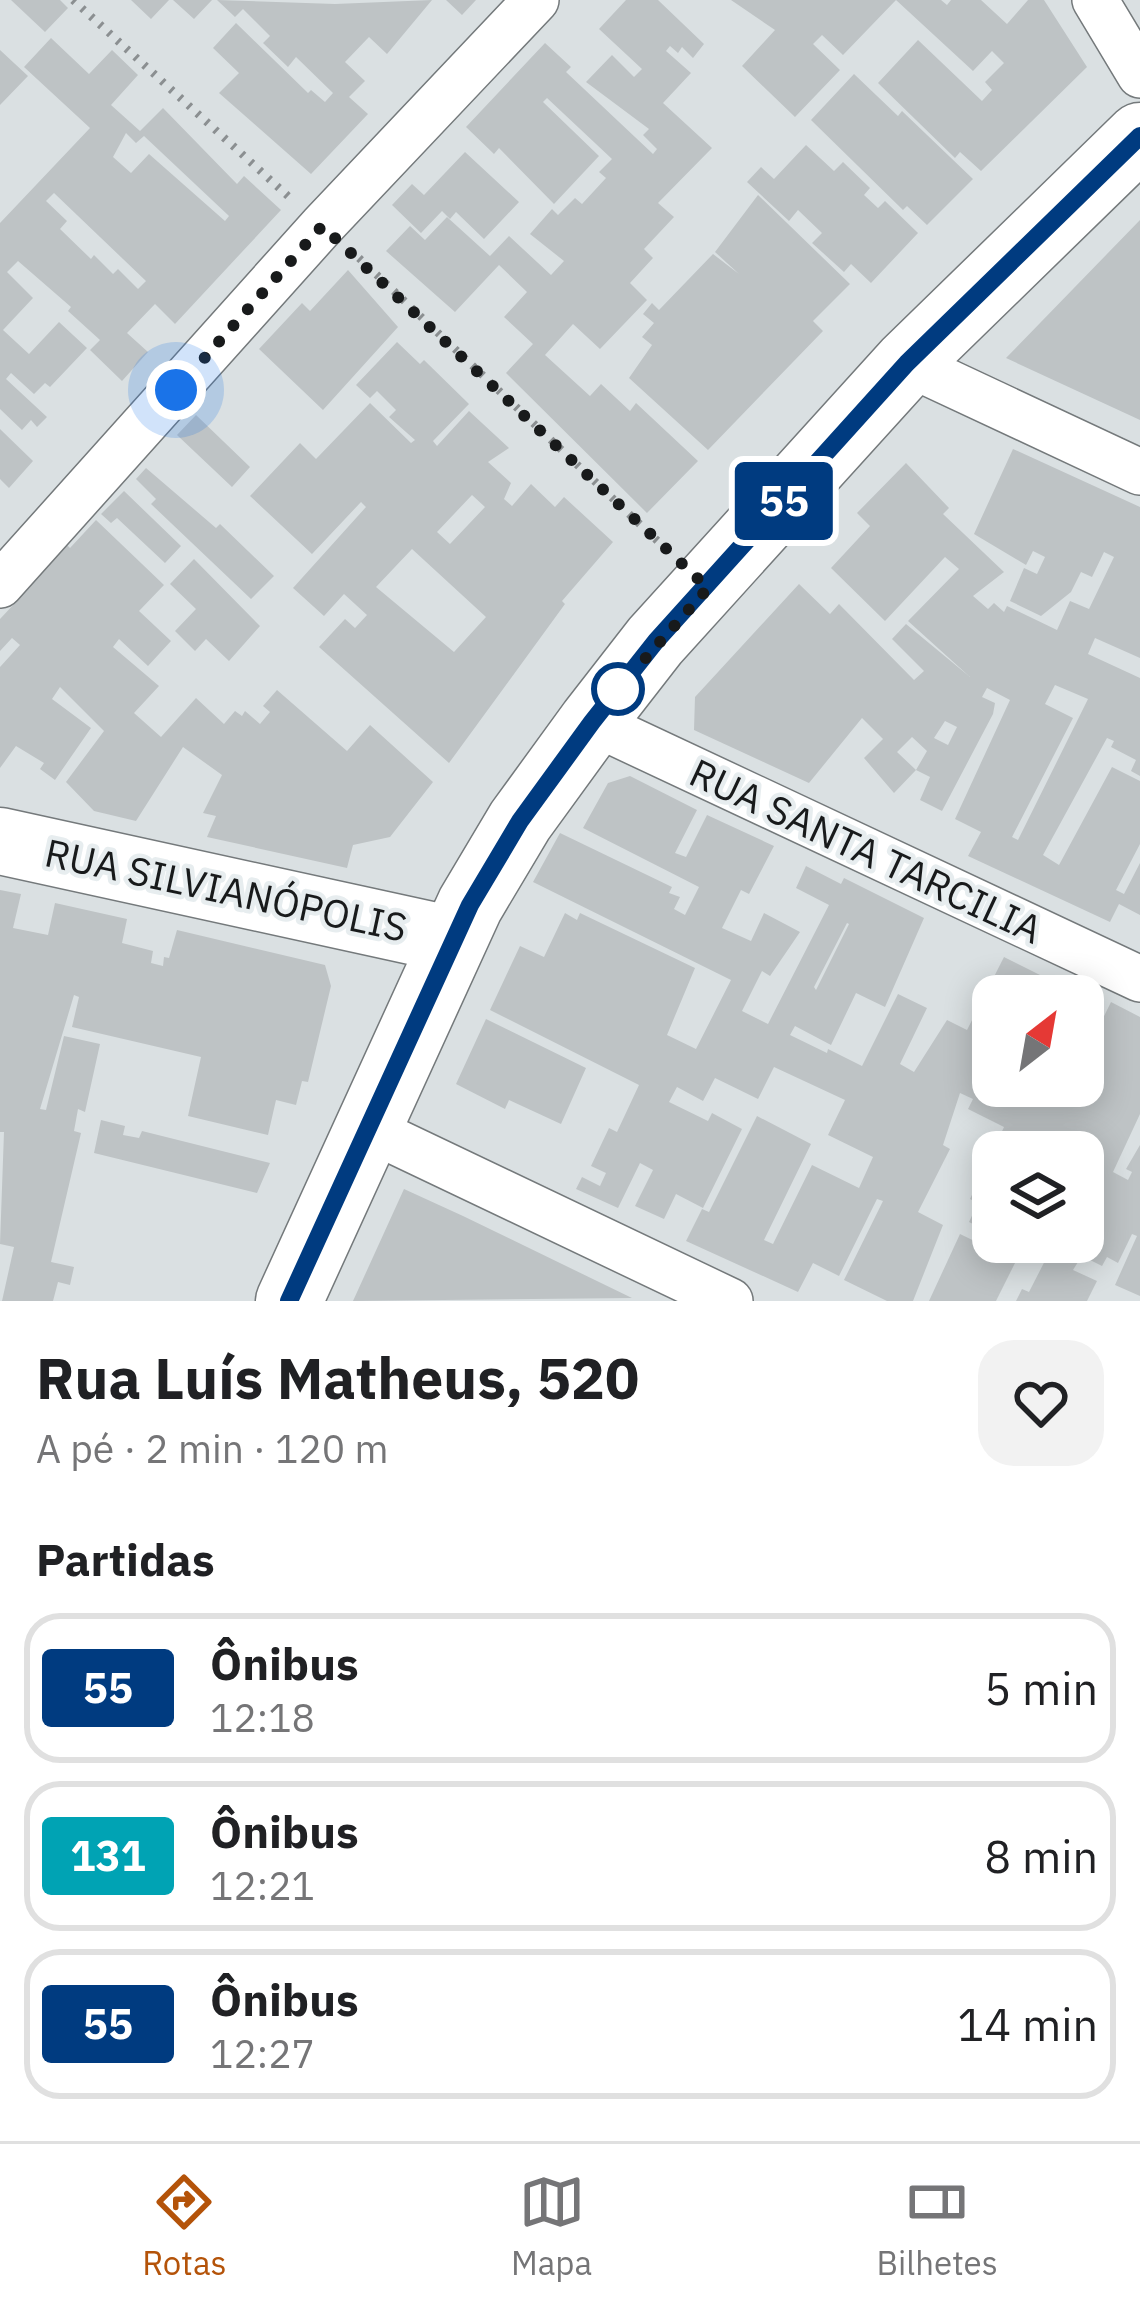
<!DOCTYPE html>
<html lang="pt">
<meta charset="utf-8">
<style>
body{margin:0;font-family:"IBM Plex Sans",sans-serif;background:#f2f2f2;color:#202124;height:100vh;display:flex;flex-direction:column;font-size:45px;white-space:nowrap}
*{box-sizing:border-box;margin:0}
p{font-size:39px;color:#757577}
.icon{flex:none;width:66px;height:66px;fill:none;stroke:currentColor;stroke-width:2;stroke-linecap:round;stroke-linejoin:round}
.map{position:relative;height:1301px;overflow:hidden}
.sheet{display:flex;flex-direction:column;background:#fff;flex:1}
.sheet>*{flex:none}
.badge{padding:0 24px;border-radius:9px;font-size:42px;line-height:78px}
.needle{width:78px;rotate:31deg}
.tools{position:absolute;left:972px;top:975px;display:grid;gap:24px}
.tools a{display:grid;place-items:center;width:132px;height:132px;border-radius:24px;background:#fff;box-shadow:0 6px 30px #0003;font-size:60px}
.you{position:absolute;width:60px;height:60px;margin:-30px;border:9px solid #fff;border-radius:50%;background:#1a73e8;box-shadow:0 0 0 18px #1a73e833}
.map>.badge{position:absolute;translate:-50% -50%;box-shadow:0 0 0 6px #fff}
h2{padding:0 36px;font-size:45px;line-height:108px}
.round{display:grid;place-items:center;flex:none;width:126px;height:126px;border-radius:36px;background:#f2f2f2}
.headline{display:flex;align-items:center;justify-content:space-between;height:204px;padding:0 36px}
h1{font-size:57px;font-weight:700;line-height:90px}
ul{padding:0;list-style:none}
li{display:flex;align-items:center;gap:36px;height:150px;margin:0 24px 18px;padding:0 12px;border:6px solid #e0e0e0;border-radius:36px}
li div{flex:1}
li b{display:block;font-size:45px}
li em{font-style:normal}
li .badge{min-width:132px;font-weight:700;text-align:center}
.tabs{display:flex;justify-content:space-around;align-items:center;height:168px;border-top:3px solid #e0e0e0;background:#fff;font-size:33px;color:#757577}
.tabs a{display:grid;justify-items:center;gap:6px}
.tabs .on{color:#b45309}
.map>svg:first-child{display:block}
</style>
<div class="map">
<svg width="1140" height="1301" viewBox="0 0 1140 1301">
<rect width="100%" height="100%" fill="#dae0e2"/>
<path fill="#bec3c5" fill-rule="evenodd" d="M 11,0 L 60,0 L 68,8 L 45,32 Z
M 131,0 L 169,0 L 151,19 Z
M 173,0 L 212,0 L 194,19 Z
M 217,0 L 335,4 L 432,0 L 387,54 L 369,37 L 345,62 L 365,81 L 349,97 L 368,114 L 311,174 L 219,93 L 239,73 L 213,48 L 236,23 L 308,93 L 311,90 L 325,102 L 333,93 L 296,57 L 288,67 L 263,43 L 270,36 L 243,9 L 235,17 Z
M 446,0 L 476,0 L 462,15 Z
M 626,0 L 658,0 L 704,44 L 693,58 L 682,47 L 678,53 L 670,46 L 666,51 L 691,73 L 663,103 L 712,148 L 658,203 L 674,217 L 644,249 L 653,258 L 630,283 L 647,300 L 600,349 L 573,324 L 545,355 L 590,396 L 601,384 L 630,411 L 636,403 L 698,461 L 647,513 L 506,373 L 533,344 L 504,317 L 527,292 L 499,265 L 455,312 L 386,251 L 410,226 L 425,240 L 447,217 L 490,256 L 509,236 L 551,275 L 564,261 L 530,234 L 552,209 L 558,215 L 575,198 L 582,204 L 606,178 L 599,172 L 612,159 L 547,98 L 543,102 L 599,156 L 554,204 L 499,148 L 494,154 L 466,127 L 545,43 L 571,67 L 566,72 L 653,154 L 657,149 L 643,135 L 649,129 L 586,82 L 612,55 L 634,77 L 642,69 L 599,29 Z
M 731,0 L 896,0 L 843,55 L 822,35 L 813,44 L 840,70 L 795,117 L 742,66 L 775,30 Z
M 896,0 L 941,0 L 947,5 L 951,0 L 981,0 L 1007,24 L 1028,0 L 1044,0 L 1087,67 L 981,171 L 960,152 L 955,158 L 878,83 L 918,40 L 982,101 L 992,90 L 985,82 L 1004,63 L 992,51 L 973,71 Z
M 51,38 L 89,74 L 112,50 L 138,75 L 111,105 L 140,131 L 163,108 L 237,184 L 244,176 L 281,210 L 175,324 L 155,304 L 127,333 L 148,352 L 122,381 L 90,350 L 100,340 L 68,311 L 71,307 L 18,261 L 7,272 L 33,298 L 3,330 L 29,354 L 59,322 L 87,348 L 50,387 L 45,383 L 34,394 L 11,373 L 6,379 L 47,417 L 37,427 L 31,420 L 22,430 L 0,409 L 0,223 L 90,128 L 24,67 ZM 126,133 L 136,143 L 144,136 L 229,216 L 225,221 L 149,154 L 131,173 L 113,157 ZM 54,193 L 146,281 L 138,289 L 118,269 L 113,274 L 94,255 L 91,259 L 60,229 L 67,221 L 46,201 Z
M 0,50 L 28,76 L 0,105 Z
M 854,74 L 898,116 L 902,111 L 973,179 L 927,225 L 907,206 L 903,210 L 811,120 Z
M 806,145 L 834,171 L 843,162 L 870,188 L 864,195 L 878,208 L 885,201 L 918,233 L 871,283 L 851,264 L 844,272 L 812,243 L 822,233 L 798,210 L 789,221 L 747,182 L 761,167 L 774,179 Z
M 465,152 L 519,202 L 484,239 L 456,212 L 450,219 L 442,211 L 421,233 L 392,205 L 412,184 L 424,195 Z
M 758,195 L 850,284 L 813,321 L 823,331 L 708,450 L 629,378 L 652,345 L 642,337 L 654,323 L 643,314 L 652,303 L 659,310 L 713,254 L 739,274 L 715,252 Z
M 1140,220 L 1140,420 L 1006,358 Z
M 348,270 L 398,327 L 323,410 L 259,349 L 302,303 L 310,311 Z
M 397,342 L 420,364 L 424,360 L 469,404 L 433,441 L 437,446 L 469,411 L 509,448 L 488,462 L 511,483 L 504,499 L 512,506 L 531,484 L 555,507 L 564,497 L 613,542 L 562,601 L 565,604 L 449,763 L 319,647 L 345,619 L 355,628 L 367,615 L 344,594 L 324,616 L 293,588 L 366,507 L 361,502 L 312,554 L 250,496 L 300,443 L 316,459 L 370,403 L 411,443 L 415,440 L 389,417 L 396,410 L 377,391 L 370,398 L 356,385 ZM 472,495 L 485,507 L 450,544 L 437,532 ZM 412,549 L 486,617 L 454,652 L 376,587 Z
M 196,415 L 250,467 L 232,487 L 177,435 Z
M 0,429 L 33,461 L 9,488 L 0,479 Z
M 1013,449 L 1140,507 L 1140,658 L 1095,638 L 1088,654 L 1140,678 L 1140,776 L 1131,771 L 1136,760 L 1111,747 L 1114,741 L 1107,738 L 1043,855 L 1059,865 L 1112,767 L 1140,781 L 1140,844 L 1116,890 L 1124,894 L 1140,863 L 1140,915 L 1119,904 L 1110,922 L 968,856 L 981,832 L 955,819 L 1010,700 L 987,688 L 982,697 L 995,703 L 993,714 L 942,811 L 920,800 L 930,777 L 916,770 L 927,751 L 912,737 L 897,752 L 916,770 L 894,793 L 864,758 L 883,739 L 862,718 L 809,783 L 694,730 L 695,697 L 799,584 L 830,614 L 839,604 L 914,680 L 924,671 L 892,639 L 906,624 L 970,677 L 908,621 L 959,569 L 945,557 L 885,621 L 831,568 L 870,526 L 857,513 L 906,463 L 949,508 L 943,514 L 1004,572 L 973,596 L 988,609 L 994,603 L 1004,612 L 1007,606 L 1057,630 L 1070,601 L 1089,609 L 1114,557 L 1104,552 L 1092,577 L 1081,572 L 1071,592 L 1041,616 L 1010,601 L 1024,568 L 1037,574 L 1045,557 L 1033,551 L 1026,565 L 974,534 ZM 1055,685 L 1088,699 L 1018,840 L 1012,837 L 1073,718 L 1045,704 ZM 945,721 L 957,727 L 948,745 L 934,738 Z
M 146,468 L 216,528 L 220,524 L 274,576 L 251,599 L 151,504 L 156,499 L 136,479 Z
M 124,491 L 181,546 L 165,563 L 117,518 L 111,523 L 101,514 Z
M 96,520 L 164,585 L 139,611 L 171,641 L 148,666 L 119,639 L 113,647 L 159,686 L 134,713 L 161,737 L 196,698 L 224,724 L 235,711 L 242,716 L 245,711 L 260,724 L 270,712 L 263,706 L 277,690 L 347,751 L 370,725 L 433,782 L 390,837 L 353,845 L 347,868 L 207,837 L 216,816 L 203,813 L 222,775 L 183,747 L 136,821 L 94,811 L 66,782 L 104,731 L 60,687 L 52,699 L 91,728 L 55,780 L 40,769 L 44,763 L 16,746 L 0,768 L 0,667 L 20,645 L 12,638 L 0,651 L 0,619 L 15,603 L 10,599 L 64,542 L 70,548 Z
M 194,559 L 260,626 L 229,661 L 206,639 L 195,651 L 175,631 L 196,609 L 170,584 Z
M 630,776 L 697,810 L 675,853 L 686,857 L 707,815 L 774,846 L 749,894 L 741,890 L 722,928 L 751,941 L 764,913 L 800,932 L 770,976 L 762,971 L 742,1011 L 768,1024 L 829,905 L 796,888 L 806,866 L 841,884 L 844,878 L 924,918 L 885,1007 L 856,993 L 831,1045 L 795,1026 L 790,1035 L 827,1053 L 828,1049 L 862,1066 L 898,994 L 927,1008 L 900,1064 L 914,1072 L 947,1020 L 967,1030 L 1004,957 L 1044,977 L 1035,996 L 993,996 L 993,1086 L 1049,1086 L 1047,1090 L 1064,1099 L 1070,1086 L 1083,1086 L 1083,1059 L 1111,1002 L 1140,1017 L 1140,1114 L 1113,1172 L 1128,1180 L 1132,1172 L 1126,1169 L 1140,1145 L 1140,1296 L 1115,1285 L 1137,1236 L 1132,1234 L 1118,1263 L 1107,1257 L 1102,1266 L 1074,1252 L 1083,1242 L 1083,1152 L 993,1152 L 993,1234 L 969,1222 L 978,1203 L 970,1199 L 1004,1127 L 968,1109 L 973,1099 L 960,1093 L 943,1145 L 950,1149 L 918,1212 L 943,1225 L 913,1301 L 887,1301 L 844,1280 L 883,1201 L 877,1199 L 839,1276 L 813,1263 L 798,1292 L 686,1241 L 702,1209 L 709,1212 L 757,1116 L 811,1144 L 764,1240 L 773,1244 L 812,1165 L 859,1188 L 873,1157 L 828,1135 L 845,1100 L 774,1067 L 758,1099 L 715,1078 L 703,1101 L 677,1087 L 669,1102 L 708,1121 L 712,1113 L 742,1129 L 703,1208 L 676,1194 L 664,1219 L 635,1206 L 653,1170 L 640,1163 L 618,1208 L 576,1189 L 582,1177 L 600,1186 L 606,1173 L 591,1166 L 609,1128 L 617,1132 L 639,1085 L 490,1010 L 520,946 L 544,957 L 565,913 L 577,920 L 580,913 L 695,968 L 667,1035 L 696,1049 L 731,980 L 533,882 L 560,833 L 672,887 L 669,893 L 680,897 L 674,909 L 685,915 L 699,887 L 583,828 L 608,783 ZM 847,923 L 849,924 L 816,990 L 814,987 Z
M 0,890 L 21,894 L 13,928 L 48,935 L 55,903 L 127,919 L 122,943 L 153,951 L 151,963 L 163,966 L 164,957 L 169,958 L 177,930 L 325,965 L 331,986 L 308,1082 L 302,1081 L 296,1105 L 276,1100 L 268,1135 L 188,1116 L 201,1057 L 72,1027 L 79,997 L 74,995 L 40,1109 L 46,1110 L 64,1036 L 100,1044 L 85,1112 L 78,1109 L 74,1131 L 81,1133 L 51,1262 L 74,1267 L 70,1285 L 58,1282 L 53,1301 L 2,1301 L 14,1247 L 0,1244 L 4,1132 L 0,1132 Z
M 1083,996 L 1100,1004 L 1083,1036 Z
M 486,1019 L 586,1068 L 561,1124 L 509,1100 L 505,1109 L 456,1084 Z
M 101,1120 L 125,1126 L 123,1135 L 139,1138 L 142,1131 L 270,1163 L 257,1193 L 94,1153 Z
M 404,1189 L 463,1216 L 632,1298 L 353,1301 Z
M 960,1234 L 1016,1261 L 996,1301 L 929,1301 Z
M 1001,1242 L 1037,1242 L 1031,1256 Z
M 1051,1249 L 1078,1262 L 1073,1270 L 1097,1281 L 1087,1301 L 1016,1301 L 1022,1289 L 1029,1292 Z"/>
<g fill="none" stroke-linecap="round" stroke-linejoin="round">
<g stroke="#74797b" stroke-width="48">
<path id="street" d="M 1095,0 L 1140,75
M 907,363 L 1140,472
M 0,585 L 322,226 L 536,0
M 592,722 L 1140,979
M 367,1128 L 730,1301"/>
</g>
<g stroke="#74797b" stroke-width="69">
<path id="secondary" d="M 0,841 L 453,940
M 289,1301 L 470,905 L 520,821 L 592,722 L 655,641 L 907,363 L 1140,136"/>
</g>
<path stroke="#8b8f91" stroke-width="8" stroke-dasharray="3 9" stroke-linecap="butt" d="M 73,0 L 289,197
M 359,258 L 666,549"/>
<use href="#street" stroke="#fff" stroke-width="45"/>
<use href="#secondary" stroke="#fff" stroke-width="66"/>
</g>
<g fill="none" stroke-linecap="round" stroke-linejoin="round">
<g stroke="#fff" stroke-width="27">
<path id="line" d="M 289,1301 L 470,905 L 520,821 L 592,722 L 656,641 L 907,363 L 1140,136"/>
</g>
<use href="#line" stroke="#003b80" stroke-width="18"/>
<path stroke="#181a1b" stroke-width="12" stroke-dasharray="0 21.6" d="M 176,390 L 322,226 L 708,588 L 611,697 L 618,689"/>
</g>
<circle fill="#fff" stroke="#003b80" stroke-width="6" cx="618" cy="689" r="24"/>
<g text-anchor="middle" stroke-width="9" stroke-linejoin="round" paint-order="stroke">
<g font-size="39" fill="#181a1b" stroke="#e7edef">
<text transform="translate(866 851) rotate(25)" y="14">RUA SANTA TARCILIA</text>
<text transform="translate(226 890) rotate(12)" y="14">RUA SILVIANÓPOLIS</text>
</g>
</g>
</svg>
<div class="tools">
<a><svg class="needle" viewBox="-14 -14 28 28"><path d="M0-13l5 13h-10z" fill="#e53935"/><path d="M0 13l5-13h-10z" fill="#757577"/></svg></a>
<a><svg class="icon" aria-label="layers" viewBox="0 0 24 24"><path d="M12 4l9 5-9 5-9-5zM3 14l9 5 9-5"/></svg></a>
</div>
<div class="you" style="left:176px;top:390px"></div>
<b class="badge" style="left:784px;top:501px;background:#003b80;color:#fff">55</b>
</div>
<section class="sheet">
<div class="headline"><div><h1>Rua Luís Matheus, 520</h1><p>A pé · 2 min · 120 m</p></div><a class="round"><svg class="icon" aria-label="heart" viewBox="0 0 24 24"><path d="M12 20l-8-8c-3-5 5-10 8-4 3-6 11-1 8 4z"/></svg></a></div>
<h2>Partidas</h2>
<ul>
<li><span class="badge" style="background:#003b80;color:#fff">55</span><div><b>Ônibus</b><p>12:18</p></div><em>5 min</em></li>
<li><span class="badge" style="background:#00a3b4;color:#fff">131</span><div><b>Ônibus</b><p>12:21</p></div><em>8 min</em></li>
<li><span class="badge" style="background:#003b80;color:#fff">55</span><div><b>Ônibus</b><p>12:27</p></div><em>14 min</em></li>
</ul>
</section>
<nav class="tabs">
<a class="on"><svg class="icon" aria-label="directions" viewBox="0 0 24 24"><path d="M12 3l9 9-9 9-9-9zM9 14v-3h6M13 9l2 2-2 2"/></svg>Rotas</a>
<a><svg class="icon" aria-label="map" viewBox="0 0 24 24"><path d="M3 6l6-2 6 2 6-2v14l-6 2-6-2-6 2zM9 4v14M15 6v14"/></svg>Mapa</a>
<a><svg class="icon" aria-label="tickets" viewBox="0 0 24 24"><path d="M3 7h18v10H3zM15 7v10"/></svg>Bilhetes</a>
</nav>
